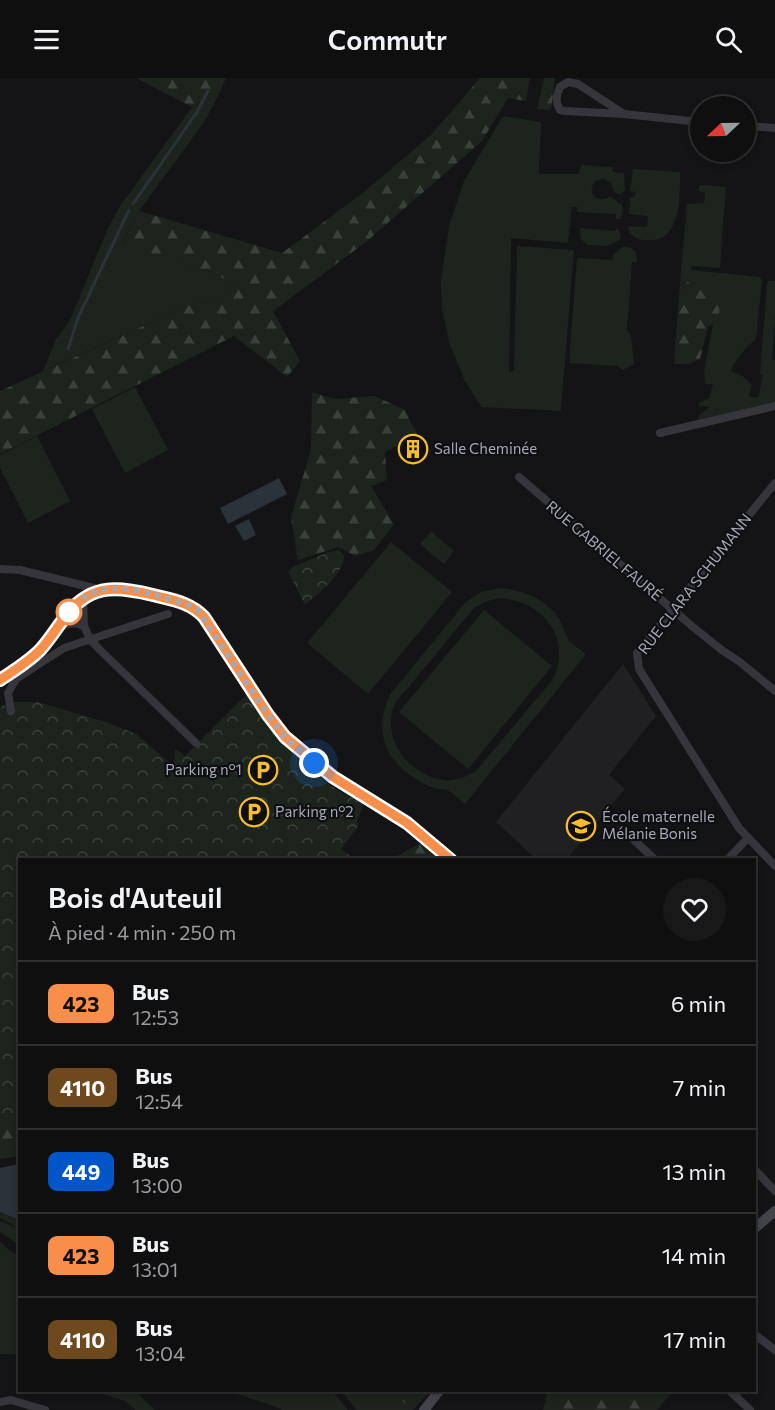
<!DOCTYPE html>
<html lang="fr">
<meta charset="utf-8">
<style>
body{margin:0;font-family:Commissioner,sans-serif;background:#181819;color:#f1f3f6;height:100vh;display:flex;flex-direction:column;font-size:22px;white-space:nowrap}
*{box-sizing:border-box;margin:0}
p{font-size:20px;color:#9b9c9f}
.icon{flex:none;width:33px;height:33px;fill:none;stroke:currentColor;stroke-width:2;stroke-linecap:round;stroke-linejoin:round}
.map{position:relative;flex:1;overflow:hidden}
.side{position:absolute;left:18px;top:780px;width:738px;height:534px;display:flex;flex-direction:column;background:#0f0f10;border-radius:0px;box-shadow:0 3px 9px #0003,0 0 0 2px #2f2f30}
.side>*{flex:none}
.badge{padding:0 12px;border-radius:9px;font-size:21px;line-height:39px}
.needle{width:39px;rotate:248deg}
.controls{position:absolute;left:690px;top:18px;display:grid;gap:12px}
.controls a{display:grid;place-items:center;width:66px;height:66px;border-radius:50%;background:#0f0f10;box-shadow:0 3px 9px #0003,0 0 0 2px #2f2f30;font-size:30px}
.you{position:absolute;width:30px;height:30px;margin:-15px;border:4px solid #fff;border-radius:50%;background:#1a73e8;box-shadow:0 0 0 9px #1a73e833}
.map>.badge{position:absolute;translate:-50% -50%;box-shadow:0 0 0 3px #fff}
.round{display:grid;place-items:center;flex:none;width:63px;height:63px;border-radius:32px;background:#181819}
.summary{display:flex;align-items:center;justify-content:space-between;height:102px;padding:0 30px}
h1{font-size:28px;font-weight:600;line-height:45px}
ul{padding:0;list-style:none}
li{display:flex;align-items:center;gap:18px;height:84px;padding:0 30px;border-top:2px solid #2f2f30}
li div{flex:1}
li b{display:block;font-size:22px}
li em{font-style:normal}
li .badge{min-width:66px;font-weight:700;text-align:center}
header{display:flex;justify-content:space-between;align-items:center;height:78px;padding:0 30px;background:#0f0f10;font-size:27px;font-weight:600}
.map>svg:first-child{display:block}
</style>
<header><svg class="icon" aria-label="menu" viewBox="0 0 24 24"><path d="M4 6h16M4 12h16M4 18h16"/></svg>Commutr<svg class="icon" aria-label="search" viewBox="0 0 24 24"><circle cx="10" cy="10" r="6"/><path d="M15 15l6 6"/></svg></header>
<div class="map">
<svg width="775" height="1332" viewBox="0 0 775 1332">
<defs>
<pattern id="forest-firs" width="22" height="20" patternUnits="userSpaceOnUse" patternTransform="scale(1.5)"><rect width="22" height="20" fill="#1c241d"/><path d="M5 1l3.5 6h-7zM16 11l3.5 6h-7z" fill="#3a413c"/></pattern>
<pattern id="park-crowns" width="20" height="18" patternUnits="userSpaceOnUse" patternTransform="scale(1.5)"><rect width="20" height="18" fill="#1c241d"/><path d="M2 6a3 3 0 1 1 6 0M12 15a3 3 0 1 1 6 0" fill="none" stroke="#3a413c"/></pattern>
</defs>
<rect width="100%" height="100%" fill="#141416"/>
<path fill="#202023" d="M 623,586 L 656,638 L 609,697 L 625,711 L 567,781 L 536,781 L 496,744 Z"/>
<path fill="#1c241d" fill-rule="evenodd" d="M 208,18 L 218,18 L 205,43 L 139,133 L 122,165 L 216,196 L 240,210 L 207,226 L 200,222 L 43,293 L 56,261 L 70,242 L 108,150 L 120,128 L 192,29 Z
M 503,38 L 541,44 L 539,96 L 579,96 L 581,87 L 613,89 L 612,94 L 624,95 L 625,113 L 622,114 L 621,117 L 614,114 L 611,105 L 604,101 L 595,103 C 586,115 597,127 610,118 L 623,128 L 621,141 L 616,141 L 616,136 L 577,134 L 577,129 L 572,129 L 568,165 L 511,160 L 509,294 L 514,293 L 517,168 L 574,172 L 561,333 L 482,329 L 465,304 L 449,264 L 442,230 L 441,203 L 449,148 L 464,103 Z
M 633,91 L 680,94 C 680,113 681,138 669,154 C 661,166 628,166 628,148 L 647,149 L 648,138 L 629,136 L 630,120 L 635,118 L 636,114 L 630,113 Z
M 703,107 L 726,109 L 720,190 L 692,188 L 691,192 L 760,199 L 762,203 L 756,261 C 748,268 734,282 731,293 L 744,299 L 752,307 L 749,318 L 758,320 L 763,297 L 760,297 L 767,205 L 769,203 L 775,203 L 775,237 L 772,281 L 775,282 L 775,325 L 698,342 L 699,337 L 710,329 L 699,328 L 699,325 L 709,320 L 713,306 L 705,306 L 704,293 L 713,245 L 718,242 L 700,206 L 688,203 L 679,216 L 687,126 L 704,125 L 705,115 L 699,113 L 699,108 Z
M 616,149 L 621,156 L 620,162 L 606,168 L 587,167 L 580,160 L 580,150 L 615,153 Z
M 623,169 C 634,169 637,172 637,184 L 632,184 L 627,252 L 631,258 L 634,286 L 623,292 L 617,288 L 569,285 L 577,180 L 612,182 L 614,176 Z
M 135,309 L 168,372 L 125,395 L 92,331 Z
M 37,358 L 70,423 L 28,445 L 0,390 L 0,377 Z
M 431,453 L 454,473 L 444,486 L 420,466 Z
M 391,464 L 452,514 L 368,616 L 307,565 Z
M 500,510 C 521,512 541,519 555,535 C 562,543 564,553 568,561 C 572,567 581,572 586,576 L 465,726 C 460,722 453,715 447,712 C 445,711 439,711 438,711 C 429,709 420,704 413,699 C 382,680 374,646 391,615 L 466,524 L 481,514 ZM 499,520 C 542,522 573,560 553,601 L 476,693 C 455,705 441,706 420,693 C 398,680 386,656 393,630 C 396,621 407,612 413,604 C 434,579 454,553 475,529 L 488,523 Z
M 484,532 L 552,588 L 468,691 L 399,634 Z
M 0,1134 L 19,1142 L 19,1167 L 0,1154 L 0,1143 L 14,1149 L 15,1148 L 0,1140 Z
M 0,1163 L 9,1172 L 20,1178 L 19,1276 L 0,1276 Z
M 94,1313 L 135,1313 L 155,1332 L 136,1332 L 125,1323 Z
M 227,1313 L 332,1313 L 348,1332 L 282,1332 L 274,1328 Z
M 342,1313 L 390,1313 L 413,1332 L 356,1332 Z"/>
<path fill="url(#forest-firs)" d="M 136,0 L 226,0 L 218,18 L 208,18 L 192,29 Z
M 480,0 L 530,0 L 526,23 L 508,20 L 482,63 L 367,163 L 273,233 L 300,283 L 287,299 L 234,258 L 0,376 L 0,313 L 200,222 L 207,226 L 239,210 L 216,196 L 122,166 L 139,133 L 282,175 L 364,114 L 431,57 Z
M 544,0 L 555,0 L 551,32 L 537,31 Z
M 696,200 L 700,206 L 707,207 L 721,222 L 718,242 L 708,249 L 700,281 L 689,286 L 674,286 L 679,216 L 688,203 Z
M 312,314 L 334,321 L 375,318 L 405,332 L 418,358 L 385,374 L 387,402 L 371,408 L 394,446 L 374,472 L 355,478 L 338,469 L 298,482 L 291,440 L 311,371 Z
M 421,765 L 438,781 L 392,781 Z
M 0,925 L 20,941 L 19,1078 L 0,1081 Z
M 390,1313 L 430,1313 L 413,1332 Z
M 548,1313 L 548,1312 L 673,1313 L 657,1332 L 543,1332 Z"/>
<path fill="url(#park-crowns)" d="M 339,472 L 344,477 C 345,496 318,515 305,527 L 289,495 L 292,489 L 326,475 Z
M 247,616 C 267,647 294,679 324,702 C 335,712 351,719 364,726 L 357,742 L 358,748 L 341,771 L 355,781 L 20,782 L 19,1052 L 0,1044 L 0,629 L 12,624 L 38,624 L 109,645 L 136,656 L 174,688 L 175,671 L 185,678 Z"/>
<path fill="#2a323a" d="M 279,400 L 287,416 L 228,446 L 220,430 Z
M 249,441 L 256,457 L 244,463 L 235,448 Z
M 19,1086 L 20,1086 L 19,1142 L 0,1134 L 0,1090 Z"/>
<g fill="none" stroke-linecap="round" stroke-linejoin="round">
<path stroke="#2a323a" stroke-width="3" d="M 133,126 L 197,34 L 208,13
M 68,271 L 78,240 L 129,132"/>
<path stroke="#35353b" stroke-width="8" d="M 624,36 L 578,6 L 568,4 L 560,9 C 556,19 555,23 560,32 L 565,33 L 624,36 L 700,44
M 746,48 L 775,50
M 660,355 L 775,328
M 519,399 L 693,549 L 723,573 L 740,584 L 775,613
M 775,405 L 637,575 L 639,591 L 739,750 L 775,788
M 0,491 L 20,492 L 102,512
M 83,520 L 84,548
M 60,547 L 76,545 L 84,548 L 90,561 L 98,570 L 196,665
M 0,602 C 13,593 29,583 41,571 C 51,560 59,546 69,534 C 93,505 120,509 153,517 C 172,522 190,524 204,539 L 268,637 L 285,659 L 333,699 L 407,745 L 451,782
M 11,633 L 8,615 L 16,601 L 64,570 L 168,536
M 625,753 L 655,782
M 727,782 L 748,760
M 754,1091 L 775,1113
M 754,1256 L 775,1272
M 729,1312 L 750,1332
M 0,1324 L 11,1322 L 45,1332"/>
<path stroke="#43444b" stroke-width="10" d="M 754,1151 L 775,1133
M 424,1332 L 440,1312"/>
</g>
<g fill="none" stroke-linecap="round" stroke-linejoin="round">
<g stroke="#fff" stroke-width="14">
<path id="line" d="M 0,602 C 13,593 30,583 41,571 C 51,560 59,546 69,534 C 93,505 120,509 153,517 C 172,522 190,524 204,539 L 268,637 L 285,659 L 333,699 L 407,745 L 451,782"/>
</g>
<use href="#line" stroke="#f78f4b" stroke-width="9"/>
<path stroke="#a5a9b6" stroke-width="6" stroke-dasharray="0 10.8" d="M 69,534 C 73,530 78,524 83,520 C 113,499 157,518 189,527 L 197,531 L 268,637 L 285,659 L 314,685"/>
</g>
<defs>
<g id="building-ring" transform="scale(1.5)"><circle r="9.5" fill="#0f0f11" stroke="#f7be2a" stroke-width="1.5"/><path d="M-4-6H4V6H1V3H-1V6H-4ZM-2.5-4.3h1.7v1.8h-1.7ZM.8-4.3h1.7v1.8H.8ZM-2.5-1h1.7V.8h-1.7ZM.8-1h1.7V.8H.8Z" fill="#f7be2a"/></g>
<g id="parking-ring" transform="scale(1.5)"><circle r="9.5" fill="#0f0f11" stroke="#f7be2a" stroke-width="1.5"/><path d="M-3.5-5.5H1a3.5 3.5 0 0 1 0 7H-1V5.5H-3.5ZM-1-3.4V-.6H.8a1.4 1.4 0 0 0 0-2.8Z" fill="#f7be2a"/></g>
<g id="school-ring" transform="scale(1.5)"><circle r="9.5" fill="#0f0f11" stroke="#f7be2a" stroke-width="1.5"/><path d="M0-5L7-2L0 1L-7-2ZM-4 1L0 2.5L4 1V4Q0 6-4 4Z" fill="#f7be2a"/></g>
</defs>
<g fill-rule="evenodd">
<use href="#building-ring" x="413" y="371"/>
<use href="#parking-ring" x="263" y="692"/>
<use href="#parking-ring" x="254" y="734"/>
<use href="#school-ring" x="581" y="748"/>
</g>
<circle fill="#fff" stroke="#f78f4b" stroke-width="3" cx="69" cy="534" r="12"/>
<g text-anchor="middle" stroke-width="4.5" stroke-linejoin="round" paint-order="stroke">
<g font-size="15" fill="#a5a9b6" stroke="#0f0f11" text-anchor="start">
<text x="434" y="376">Salle Cheminée</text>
<text x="242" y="697" text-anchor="end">Parking n°1</text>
<text x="275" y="739">Parking n°2</text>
<text x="602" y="744">École maternelle<tspan x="602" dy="17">Mélanie Bonis</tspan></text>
</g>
<g font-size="15" fill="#a5a9b6" stroke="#0f0f11">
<text transform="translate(604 473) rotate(40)" y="5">RUE GABRIEL FAURÉ</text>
<text transform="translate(695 506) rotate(-52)" y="5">RUE CLARA SCHUMANN</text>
</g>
</g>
</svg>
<div class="controls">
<a><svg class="needle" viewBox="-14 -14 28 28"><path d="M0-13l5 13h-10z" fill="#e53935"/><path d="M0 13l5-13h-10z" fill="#9b9c9f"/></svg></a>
</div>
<div class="you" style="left:314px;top:685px"></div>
<section class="side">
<div class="summary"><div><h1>Bois d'Auteuil</h1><p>À pied · 4 min · 250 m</p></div><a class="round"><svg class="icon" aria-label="heart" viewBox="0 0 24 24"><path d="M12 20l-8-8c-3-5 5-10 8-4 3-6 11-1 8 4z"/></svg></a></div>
<ul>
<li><span class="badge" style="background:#f78f4b;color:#111">423</span><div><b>Bus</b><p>12:53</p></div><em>6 min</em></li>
<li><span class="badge" style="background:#6e491e;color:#fff">4110</span><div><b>Bus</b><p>12:54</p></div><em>7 min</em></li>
<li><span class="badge" style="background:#0055c8;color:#fff">449</span><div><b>Bus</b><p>13:00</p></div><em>13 min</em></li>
<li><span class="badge" style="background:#f78f4b;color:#111">423</span><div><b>Bus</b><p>13:01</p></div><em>14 min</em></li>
<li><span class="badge" style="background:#6e491e;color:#fff">4110</span><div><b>Bus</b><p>13:04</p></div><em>17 min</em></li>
</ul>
</section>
</div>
